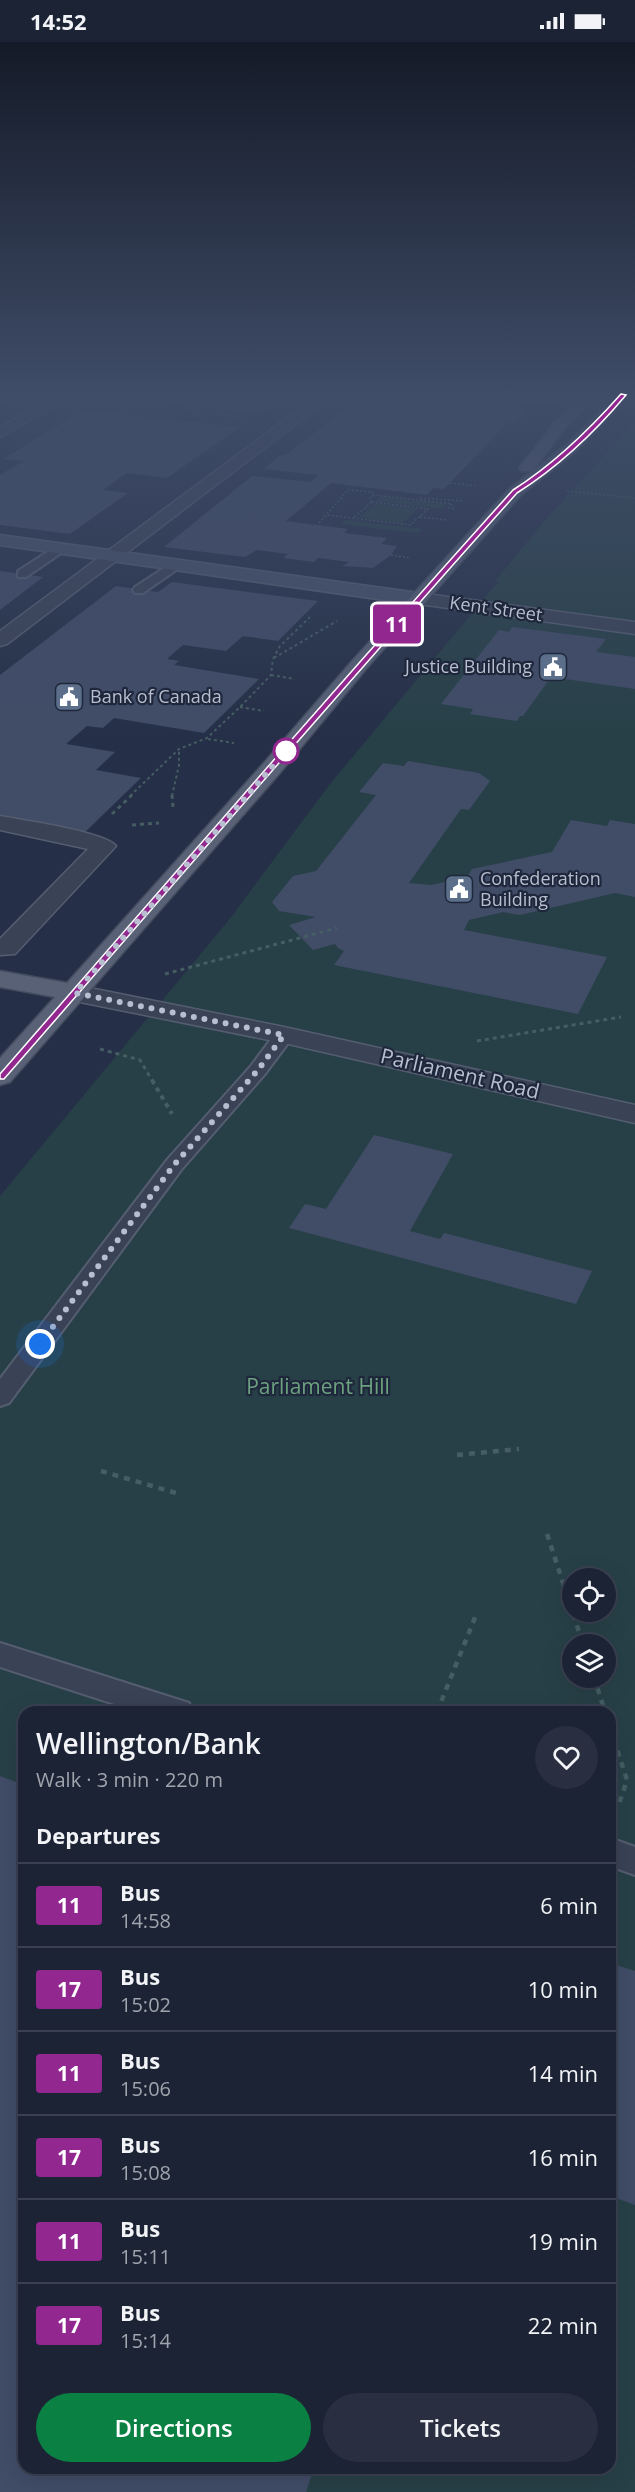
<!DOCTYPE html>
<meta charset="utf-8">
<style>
body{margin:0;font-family:"Open Sans",sans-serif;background:#292f41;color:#f1f3f6;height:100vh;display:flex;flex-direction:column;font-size:22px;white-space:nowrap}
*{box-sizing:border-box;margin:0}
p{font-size:20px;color:#a0a4ad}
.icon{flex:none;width:33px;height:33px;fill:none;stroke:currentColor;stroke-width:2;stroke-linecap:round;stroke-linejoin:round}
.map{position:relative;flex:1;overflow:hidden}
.drawer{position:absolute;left:18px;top:1664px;width:598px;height:768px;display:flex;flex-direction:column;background:#1c2335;border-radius:18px;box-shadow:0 6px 24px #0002,0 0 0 2px #3a4050}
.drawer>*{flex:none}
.badge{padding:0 12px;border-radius:4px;font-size:21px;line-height:39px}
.tools{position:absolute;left:562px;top:1526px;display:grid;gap:12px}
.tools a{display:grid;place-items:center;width:54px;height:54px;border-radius:50%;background:#1c2335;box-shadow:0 6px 24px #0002,0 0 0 2px #3a4050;font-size:30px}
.you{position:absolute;width:30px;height:30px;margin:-15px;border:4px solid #fff;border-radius:50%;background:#1a73e8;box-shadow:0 0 0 9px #1a73e833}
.map>.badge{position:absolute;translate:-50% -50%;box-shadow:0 0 0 3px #fff}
h2{padding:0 18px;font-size:22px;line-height:54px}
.round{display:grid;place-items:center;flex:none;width:63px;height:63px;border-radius:32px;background:#292f41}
.headline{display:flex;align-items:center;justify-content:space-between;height:102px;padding:0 18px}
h1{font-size:28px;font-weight:600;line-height:45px}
.primary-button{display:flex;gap:12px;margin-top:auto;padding:12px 18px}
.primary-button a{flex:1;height:69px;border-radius:36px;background:#0b8043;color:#fff;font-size:24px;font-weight:600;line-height:69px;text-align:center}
.primary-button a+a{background:#292f41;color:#f1f3f6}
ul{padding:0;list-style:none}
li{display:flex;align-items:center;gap:18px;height:84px;padding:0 18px;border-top:2px solid #3a4050}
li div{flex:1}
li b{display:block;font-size:22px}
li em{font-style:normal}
li .badge{min-width:66px;font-weight:700;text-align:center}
.status{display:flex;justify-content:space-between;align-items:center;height:42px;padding:0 30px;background:#1c2335;direction:ltr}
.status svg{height:16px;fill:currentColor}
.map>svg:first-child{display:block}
</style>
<div class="status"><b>14:52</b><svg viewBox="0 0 49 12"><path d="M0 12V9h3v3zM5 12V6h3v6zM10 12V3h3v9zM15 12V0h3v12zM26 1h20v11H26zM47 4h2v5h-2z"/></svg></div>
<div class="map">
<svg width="635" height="2450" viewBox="0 0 635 2450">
<rect width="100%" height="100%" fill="#252f47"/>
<path fill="#274047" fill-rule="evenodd" d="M 635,380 L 635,2450 L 0,2450 L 0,1154 L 228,879 L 330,742 L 498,540 L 495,539 L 548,475 ZM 573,1536 L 606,1536 L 606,1569 L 573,1569 ZM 573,1602 L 606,1602 L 606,1635 L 573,1635 ZM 24,1670 L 610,1670 L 610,2426 L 24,2426 Z
M 381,455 L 446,462 L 442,467 L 376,459 Z
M 375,462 L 417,467 L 403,481 L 360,475 Z
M 346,478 L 422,487 L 418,491 L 341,482 Z"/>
<path fill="#414c67" d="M 0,353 L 20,353 L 0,364 Z
M 105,353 L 278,353 L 268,360 L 277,361 L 261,372 Z
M 358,353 L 412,353 L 410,355 L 527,369 L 515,381 L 508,380 L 444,447 L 433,446 L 427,453 L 331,441 L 286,479 L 348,487 L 344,491 L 387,496 L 381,502 L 397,504 L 391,513 L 373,526 L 342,524 L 349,520 L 318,516 L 314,520 L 283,516 L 288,512 L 257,508 L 245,515 L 164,505 L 252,434 L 311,440 L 318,433 L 264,427 L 279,414 L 286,413 L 348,364 L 346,363 Z
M 83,368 L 155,376 L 240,385 L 167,436 L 127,431 L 103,448 L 128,451 L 70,492 L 0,483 L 0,433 L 24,419 L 3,417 Z
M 0,529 L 43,535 L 0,568 Z
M 172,540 L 318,559 L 278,599 L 243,594 L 226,609 L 183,603 L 167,617 L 179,619 L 174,623 L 259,637 L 204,691 L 114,676 L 103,686 L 87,684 L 66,702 L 115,710 L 96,728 L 141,736 L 80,795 L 0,780 L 0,633 L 116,544 L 158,550 Z
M 512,585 L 606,597 L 596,610 L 635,615 L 635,647 L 551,635 L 523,674 L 520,674 L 517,679 L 470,672 L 473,667 L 441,662 L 499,588 L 509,590 Z
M 408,719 L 479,731 L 490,739 L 469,768 L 461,767 L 409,841 L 431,843 L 467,835 L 472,827 L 552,810 L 571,778 L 607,784 L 610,778 L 635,782 L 635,855 L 615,851 L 520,873 L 503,870 L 469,878 L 464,888 L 607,915 L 578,972 L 334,923 L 344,909 L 338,906 L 335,902 L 313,908 L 289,883 L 316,875 L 279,869 L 272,860 L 293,834 L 316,829 L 376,753 L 359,750 L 383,721 L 404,724 Z
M 374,1093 L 453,1112 L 410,1189 L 440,1197 L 444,1191 L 592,1229 L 576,1262 L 289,1186 L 305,1162 L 326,1167 Z
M 0,1734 L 24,1743 L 24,2426 L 314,2426 L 306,2450 L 0,2450 Z
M 610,1921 L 635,1929 L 635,2163 L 610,2154 Z"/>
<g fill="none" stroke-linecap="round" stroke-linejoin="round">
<g stroke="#555d70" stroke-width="4">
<path id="service" d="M 60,502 L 64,503 L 64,509 L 26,535 L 18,535 L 18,529 Z
M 175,519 L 179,520 L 179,526 L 143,551 L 135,551 L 133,548 L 135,545 Z
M 284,987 L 291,989 L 294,993 L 265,1032 L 181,1128 L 9,1361 L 0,1364 L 0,1337 L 167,1118 L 251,1024 L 277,989 Z
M 0,1601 L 189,1661 L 193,1670 L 139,1670 L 0,1625 Z
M 610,1796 L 635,1805 L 635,1833 L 610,1824 Z"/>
</g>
<g stroke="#555d70" stroke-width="3">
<path id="pedestrian" d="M 318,353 L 334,353 L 7,602 L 0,604 L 0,589 Z
M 0,774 C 21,778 106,790 116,804 L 15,912 L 0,913 L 0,897 L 88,807 L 0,788 Z"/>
</g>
<g stroke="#555d70" stroke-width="3">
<path id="minor" d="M 419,551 L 635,580 L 635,592 L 412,561 L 410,557 L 412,553 Z
M 75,943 L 284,985 L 635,1063 L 635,1081 L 284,1001 L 65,957 L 61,951 L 65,945 Z"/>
</g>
<g stroke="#555d70" stroke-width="3">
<path id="tertiary" d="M 57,353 L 74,353 L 0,395 L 0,385 Z
M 509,353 L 556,353 L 614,359 L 621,363 L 614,367 L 516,357 Z"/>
</g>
<g stroke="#555d70" stroke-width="3">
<path id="secondary" d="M 0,493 L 419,551 L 426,553 L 428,557 L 426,561 L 419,563 L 0,503 Z"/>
</g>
<g stroke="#434b5f" stroke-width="3">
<path id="primary" d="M 583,353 L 598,353 L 564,387 L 533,429 L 521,429 L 519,426 L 554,381 Z
M 615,353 L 630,353 L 578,408 L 521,453 L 366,627 L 279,732 L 10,1040 L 0,1043 L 0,1016 L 55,955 L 0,945 L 0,929 L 67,941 L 263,722 L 352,619 L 509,447 L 567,402 Z"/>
</g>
<path stroke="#455d63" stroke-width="1.5" stroke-dasharray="2 2" stroke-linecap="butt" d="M 99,359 L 243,375
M 95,366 L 114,362
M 186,366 L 196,367
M 450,441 L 477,444
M 567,449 L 635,456
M 420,456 L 463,459
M 372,460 L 428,467 L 410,483 L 353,476 Z
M 372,460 L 370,456 L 374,453 L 452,462 L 449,466 L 456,467
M 328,473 L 353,476
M 420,475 L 446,478
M 319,481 L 348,448 L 372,450 L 374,453
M 391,513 L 410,516"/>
<path stroke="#455d63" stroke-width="2" stroke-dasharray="3 3" stroke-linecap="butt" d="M 274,616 L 337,579
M 271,633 L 295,637
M 240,665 L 264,669
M 208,697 L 234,701
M 130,754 L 179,707 L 207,696 L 240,665 L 271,633 L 273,617 L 280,604 L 310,575
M 172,754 L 179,723 L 179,707"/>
<path stroke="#455d63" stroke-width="3" stroke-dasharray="4 4" stroke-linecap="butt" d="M 172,753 L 173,765
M 112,772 L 132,753
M 132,783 L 159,781
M 165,932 L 337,886
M 477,999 L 621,975
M 100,1007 L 140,1018 L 153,1040"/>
<path stroke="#455d63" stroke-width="4" stroke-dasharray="4.5 4.5" stroke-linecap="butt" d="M 152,1038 L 172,1072"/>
<path stroke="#455d63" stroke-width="4.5" stroke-dasharray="6 6" stroke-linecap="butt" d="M 457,1413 L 519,1407
M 101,1429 L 176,1451
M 547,1492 L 583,1602
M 594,1635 L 605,1670
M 437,1670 L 476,1573
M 610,1686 L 627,1738 L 618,1765"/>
<use href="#service" fill="#3a4256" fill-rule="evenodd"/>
<use href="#pedestrian" fill="#3a4256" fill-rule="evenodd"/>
<use href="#minor" fill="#3a4256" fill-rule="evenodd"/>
<use href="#tertiary" fill="#3a4256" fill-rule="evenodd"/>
<use href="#secondary" fill="#475069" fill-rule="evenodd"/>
<use href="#primary" fill="#586176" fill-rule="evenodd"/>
</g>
<linearGradient id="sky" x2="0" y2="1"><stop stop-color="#141a27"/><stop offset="0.51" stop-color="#404d69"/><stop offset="1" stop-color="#404d69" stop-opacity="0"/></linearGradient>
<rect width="635" height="696" fill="url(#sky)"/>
<path fill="#922790" stroke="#fff" stroke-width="1.5" d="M 621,352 L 626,353 C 595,390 558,425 517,451 C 344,644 175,841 4,1037 L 0,1037 L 0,1032 C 169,838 339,641 513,448 C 554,422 589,388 621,352 Z"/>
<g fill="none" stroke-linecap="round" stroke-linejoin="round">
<path stroke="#b7becf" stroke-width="6" stroke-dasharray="0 10.8" d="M 40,1302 L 174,1123 L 258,1028 L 284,993 L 75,951 L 286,709"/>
</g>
<defs>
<g id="civic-square" transform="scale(1.5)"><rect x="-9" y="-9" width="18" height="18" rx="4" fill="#5c6f8a" stroke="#1e273b"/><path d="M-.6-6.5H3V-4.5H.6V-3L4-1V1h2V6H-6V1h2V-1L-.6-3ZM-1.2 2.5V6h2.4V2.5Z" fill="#fff"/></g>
</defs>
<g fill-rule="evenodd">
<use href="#civic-square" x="553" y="625"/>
<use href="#civic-square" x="69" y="655"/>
<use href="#civic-square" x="459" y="847"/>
</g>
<circle fill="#fff" stroke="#922790" stroke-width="3" cx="286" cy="709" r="12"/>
<g text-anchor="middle" stroke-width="4.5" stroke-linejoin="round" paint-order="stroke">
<g font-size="18" fill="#b7becf" stroke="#1e273b">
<text transform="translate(496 567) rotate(8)" y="6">Kent Street</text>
</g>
<g font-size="18" fill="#b7becf" stroke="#1e273b" text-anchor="start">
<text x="532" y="631" text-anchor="end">Justice Building</text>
<text x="90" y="661">Bank of Canada</text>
<text x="480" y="843">Confederation<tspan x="480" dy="21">Building</tspan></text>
</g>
<g font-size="21" fill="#b7becf" stroke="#1e273b">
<text transform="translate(460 1032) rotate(13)" y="7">Parliament Road</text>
</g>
<g font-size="21" fill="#6ca27f" stroke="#1e273b">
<text x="318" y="1352">Parliament Hill</text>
</g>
</g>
</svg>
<div class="tools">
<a><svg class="icon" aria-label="locate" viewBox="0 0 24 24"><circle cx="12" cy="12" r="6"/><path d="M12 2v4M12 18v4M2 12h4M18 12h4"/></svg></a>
<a><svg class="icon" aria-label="layers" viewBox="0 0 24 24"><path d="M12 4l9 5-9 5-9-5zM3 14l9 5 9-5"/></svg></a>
</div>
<div class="you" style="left:40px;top:1302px"></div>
<b class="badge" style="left:397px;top:582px;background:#922790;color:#fff">11</b>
<section class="drawer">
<div class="headline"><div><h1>Wellington/Bank</h1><p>Walk · 3 min · 220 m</p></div><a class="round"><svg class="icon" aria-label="heart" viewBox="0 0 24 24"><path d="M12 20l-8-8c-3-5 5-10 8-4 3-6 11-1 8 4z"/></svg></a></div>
<h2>Departures</h2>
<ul>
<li><span class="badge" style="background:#922790;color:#fff">11</span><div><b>Bus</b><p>14:58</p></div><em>6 min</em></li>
<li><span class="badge" style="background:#922790;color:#fff">17</span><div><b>Bus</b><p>15:02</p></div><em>10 min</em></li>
<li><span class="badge" style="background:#922790;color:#fff">11</span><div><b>Bus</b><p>15:06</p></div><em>14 min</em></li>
<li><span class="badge" style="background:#922790;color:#fff">17</span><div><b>Bus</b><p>15:08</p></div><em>16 min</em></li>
<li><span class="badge" style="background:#922790;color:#fff">11</span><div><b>Bus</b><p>15:11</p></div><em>19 min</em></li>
<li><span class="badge" style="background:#922790;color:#fff">17</span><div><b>Bus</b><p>15:14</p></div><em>22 min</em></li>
</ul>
<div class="primary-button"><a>Directions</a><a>Tickets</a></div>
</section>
</div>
